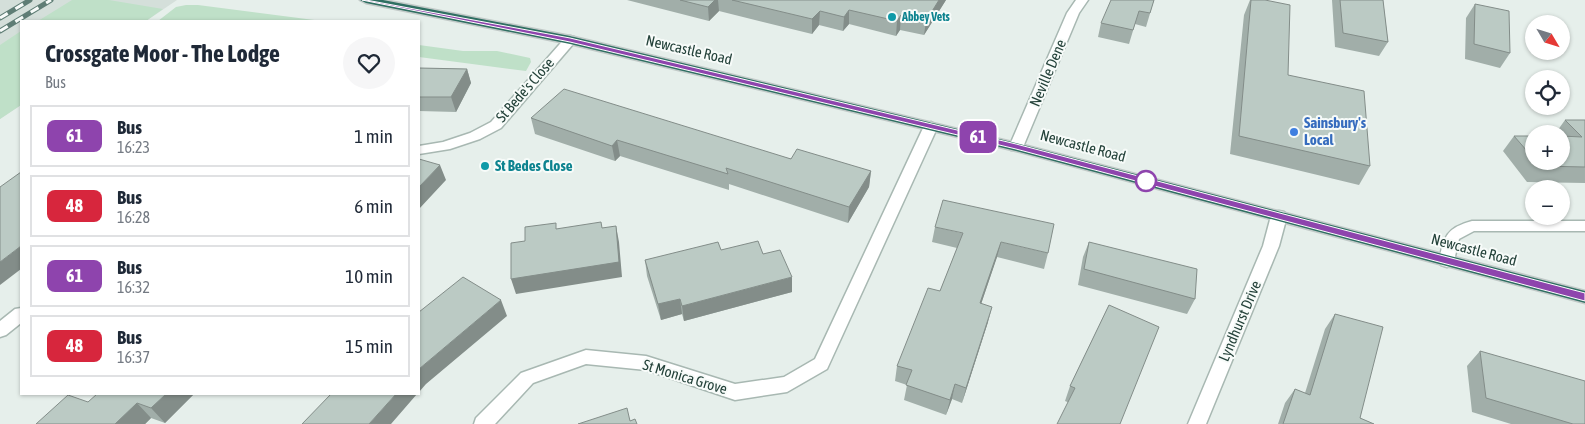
<!DOCTYPE html>
<meta charset="utf-8">
<style>
body{margin:0;font-family:"Asap Condensed",sans-serif;background:#f6f6f7;color:#1f2937;height:100vh;display:flex;flex-direction:column;font-size:19px;white-space:nowrap}
*{box-sizing:border-box;margin:0}
p{font-size:16px;color:#747a83}
.icon{flex:none;width:28px;height:28px;fill:none;stroke:currentColor;stroke-width:2;stroke-linecap:round;stroke-linejoin:round}
.map{position:relative;flex:1;overflow:hidden}
.drawer{position:absolute;left:20px;top:20px;width:400px;height:375px;display:flex;flex-direction:column;background:#fff;border-radius:0px;box-shadow:0 1px 4px #0004}
.drawer>*{flex:none}
.badge{padding:0 10px;border-radius:8px;font-size:18px;line-height:32px}
.needle{width:32px;rotate:128deg}
.fabs{position:absolute;left:1525px;top:15px;display:grid;gap:10px}
.fabs a{display:grid;place-items:center;width:45px;height:45px;border-radius:50%;background:#fff;box-shadow:0 1px 4px #0004;font-size:25px}
.map>.badge{position:absolute;translate:-50% -50%;box-shadow:0 0 0 2px #fff}
.round{display:grid;place-items:center;flex:none;width:52px;height:52px;border-radius:26px;background:#f6f6f7}
.summary{display:flex;align-items:center;justify-content:space-between;height:85px;padding:0 25px}
h1{font-size:24px;font-weight:700;line-height:38px}
ul{padding:0;list-style:none}
li{display:flex;align-items:center;gap:15px;height:62px;margin:0 10px 8px;padding:0 15px;border:2px solid #e0e1e3;border-radius:0px}
li div{flex:1}
li b{display:block;font-size:19px}
li em{font-style:normal}
li .badge{min-width:55px;font-weight:700;text-align:center}
.map>svg:first-child{display:block}
</style>
<div class="map">
<svg width="1585" height="424" viewBox="0 0 1585 424">
<rect width="100%" height="100%" fill="#e6efeb"/>
<path fill="#d4dfda" d="M 0,0 L 177,0 L 146,21 L 21,21 L 21,105 L 0,119 Z"/>
<path fill="#bfe0c8" d="M 72,0 L 109,0 L 163,9 L 146,21 L 38,21 Z
M 186,5 L 198,5 L 322,21 L 158,21 L 176,7 Z
M 21,31 L 21,105 L 0,119 L 0,45 Z
M 419,45 L 463,51 L 497,51 L 530,58 L 531,62 L 526,71 L 419,57 Z"/>
<g fill="none" stroke-linecap="round" stroke-linejoin="round">
<g stroke="#a8b8b2" stroke-width="3">
<path id="street" d="M 1076,0 L 1088,0 L 1079,13 L 1023,147 L 1021,150 L 1011,150 L 1009,147 L 1067,13 Z
M 570,36 L 574,37 L 576,40 L 574,43 L 501,128 L 480,139 L 450,149 L 419,154 L 419,146 L 443,142 L 470,133 L 491,122 L 566,37 Z
M 931,122 L 938,126 L 827,369 L 787,392 L 735,400 L 646,370 L 586,364 L 533,383 L 495,424 L 474,424 L 476,418 L 521,373 L 586,350 L 646,356 L 735,384 L 784,377 L 815,359 L 924,126 Z
M 1279,211 L 1284,212 L 1287,216 L 1279,246 L 1206,424 L 1188,424 L 1263,246 L 1271,216 L 1274,212 Z
M 1472,221 L 1585,221 L 1585,231 L 1474,231 L 1459,239 L 1453,265 L 1447,267 L 1441,265 L 1439,261 C 1444,237 1446,228 1472,221 Z
M 21,308 L 21,323 L 6,335 L 0,337 L 0,321 L 15,309 Z"/>
</g>
<g stroke="#c2cac8" stroke-width="3">
<path id="highway" d="M 360,0 L 383,0 L 570,36 L 1016,143 L 1585,291 L 1585,303 L 1016,151 L 570,44 L 366,3 Z"/>
</g>
<use href="#street" fill="#fff" fill-rule="evenodd"/>
<use href="#highway" fill="#2f6f62" fill-rule="evenodd"/>
<g stroke="#5f7d75" stroke-width="5">
<path id="rail" d="M 0,18 L 30,0
M 0,31 L 51,0"/>
</g>
<use href="#rail" stroke="#f7fbf9" stroke-width="3" stroke-dasharray="9" stroke-linecap="butt"/>
</g>
<path fill="#a1aea9" d="M 627,0 L 946,0 L 924,35 L 900,30 L 896,36 L 849,24 L 843,31 L 819,25 L 812,34 L 719,11 L 709,21 Z
M 1154,0 L 1146,27 L 1135,24 L 1129,44 L 1098,37 L 1101,23 Z
M 1250,0 L 1265,0 L 1288,75 L 1370,166 L 1359,185 L 1230,154 L 1244,15 Z
M 1332,0 L 1383,0 L 1388,42 L 1379,56 L 1335,47 Z
M 1475,4 L 1510,53 L 1500,68 L 1465,59 L 1466,18 Z
M 419,68 L 467,69 L 471,83 L 456,112 L 419,111 Z
M 531,118 L 871,171 L 869,187 L 848,223 L 729,184 L 729,190 L 620,156 L 615,161 L 535,134 Z
M 1565,120 L 1585,120 L 1585,183 L 1527,182 L 1503,151 L 1514,136 L 1534,136 L 1534,161 L 1561,161 L 1561,134 L 1555,134 Z
M 935,227 L 1048,253 L 1044,269 L 997,257 L 981,304 L 988,322 L 962,403 L 952,399 L 946,415 L 904,400 L 907,385 L 895,381 L 897,366 L 940,291 L 957,248 L 932,242 Z
M 1089,242 L 1195,299 L 1187,314 L 1078,285 L 1083,257 Z
M 721,250 L 763,254 L 792,292 L 684,321 L 682,314 L 661,320 L 647,276 L 645,260 Z
M 1109,305 L 1120,424 L 1065,401 L 1070,386 Z
M 1335,314 L 1360,418 L 1374,424 L 1278,424 L 1285,403 L 1295,389 L 1305,393 L 1325,329 Z
M 1480,351 L 1585,424 L 1511,424 L 1472,412 L 1467,366 Z
M 194,394 L 165,423 L 151,418 L 145,424 L 36,424 L 88,402 Z"/>
<path fill="#838d89" d="M 715,0 L 718,0 L 719,11 L 709,21 L 708,7 Z
M 939,0 L 946,0 L 924,35 L 926,21 Z
M 849,10 L 849,24 L 843,31 L 844,17 Z
M 820,11 L 819,25 L 812,34 L 812,19 Z
M 901,15 L 900,30 L 896,36 L 897,21 Z
M 467,69 L 471,83 L 456,112 L 451,97 Z
M 617,140 L 620,156 L 615,161 L 612,146 Z
M 440,165 L 446,180 L 419,209 L 419,187 Z
M 871,171 L 869,187 L 848,223 L 849,207 Z
M 616,226 L 619,242 L 622,277 L 516,294 L 511,279 Z
M 1001,242 L 997,257 L 976,319 L 980,303 Z
M 21,246 L 21,269 L 0,285 L 0,262 Z
M 792,277 L 792,292 L 684,321 L 682,306 Z
M 680,299 L 682,314 L 661,320 L 658,304 Z
M 501,300 L 507,316 L 426,384 L 419,392 L 419,369 Z
M 992,307 L 988,322 L 962,403 L 966,388 Z
M 955,384 L 952,399 L 946,415 L 950,400 Z
M 166,394 L 194,394 L 165,423 L 151,408 Z
M 396,394 L 417,394 L 391,424 L 369,424 Z
M 137,403 L 151,418 L 145,424 L 115,424 Z"/>
<path fill="#bbcac4" stroke="#838d89" d="M 680,0 L 715,0 L 708,7 Z
M 732,0 L 939,0 L 926,21 L 901,15 L 897,21 L 849,10 L 844,17 L 820,11 L 812,19 Z
M 1111,0 L 1154,0 L 1150,13 L 1139,11 L 1133,30 L 1101,23 Z
M 1251,0 L 1265,0 L 1290,5 L 1288,75 L 1364,91 L 1370,166 L 1239,136 Z
M 1340,0 L 1383,0 L 1388,42 L 1343,33 Z
M 1475,4 L 1509,11 L 1510,53 L 1474,44 Z
M 419,68 L 467,69 L 451,97 L 419,97 Z
M 564,89 L 791,159 L 797,149 L 871,171 L 849,207 L 726,168 L 728,174 L 617,140 L 612,146 L 531,118 Z
M 1565,120 L 1585,120 L 1585,167 L 1540,166 L 1535,161 L 1561,161 L 1561,136 L 1582,137 Z
M 1514,136 L 1534,136 L 1534,159 Z
M 419,159 L 440,165 L 419,187 Z
M 21,172 L 21,246 L 0,262 L 0,187 Z
M 943,200 L 1054,224 L 1048,253 L 1001,242 L 980,303 L 992,307 L 966,388 L 955,384 L 950,400 L 906,385 L 912,370 L 897,366 L 928,288 L 940,291 L 963,233 L 935,227 Z
M 601,222 L 602,228 L 616,226 L 619,262 L 511,279 L 511,243 L 525,241 L 525,227 L 556,223 L 556,229 Z
M 758,241 L 763,254 L 780,250 L 792,277 L 682,306 L 680,299 L 658,304 L 645,260 L 718,242 L 721,250 Z
M 1089,242 L 1197,269 L 1195,299 L 1084,269 Z
M 463,277 L 501,300 L 419,369 L 419,312 Z
M 1109,305 L 1159,327 L 1120,424 L 1057,424 L 1075,388 L 1070,386 Z
M 1335,314 L 1383,327 L 1360,418 L 1374,424 L 1283,424 L 1295,389 L 1310,395 Z
M 1480,351 L 1585,381 L 1585,424 L 1573,424 L 1486,398 Z
M 97,394 L 166,394 L 151,408 L 137,403 L 115,424 L 36,424 L 68,395 L 88,402 Z
M 331,394 L 396,394 L 369,424 L 302,424 Z
M 627,408 L 630,421 L 635,419 L 637,424 L 578,424 Z"/>
<path fill="#8e44ad" stroke="#fff" d="M 362,0 L 366,0 L 570,38 L 1016,144 L 1585,293 L 1585,301 L 1016,149 L 570,42 Z"/>
<g fill="#0f9aa8" stroke="#f7fbf9" stroke-width="2">
<circle cx="892" cy="17" r="5"/>
<circle cx="485" cy="166" r="5"/>
</g>
<circle fill="#3f7fe0" stroke="#f7fbf9" stroke-width="2" cx="1294" cy="132" r="5"/>
<circle fill="#fff" stroke="#8e44ad" stroke-width="2.5" cx="1146" cy="181" r="10"/>
<g text-anchor="middle" stroke-width="4" stroke-linejoin="round" paint-order="stroke">
<g font-size="12" font-weight="bold" fill="#0d838f" stroke="#f7fbf9" text-anchor="start">
<text x="902" y="21">Abbey Vets</text>
</g>
<g font-size="15" fill="#24423a" stroke="#f7fbf9">
<text transform="translate(689 50) rotate(13)" y="5">Newcastle Road</text>
<text transform="translate(1048 73) rotate(-67)" y="5">Neville Dene</text>
<text transform="translate(525 90) rotate(-49)" y="5">St Bede's Close</text>
<text transform="translate(1083 146) rotate(15)" y="5">Newcastle Road</text>
<text transform="translate(1474 250) rotate(15)" y="5">Newcastle Road</text>
<text transform="translate(1240 321) rotate(-67)" y="5">Lyndhurst Drive</text>
<text transform="translate(685 377) rotate(17)" y="5">St Monica Grove</text>
</g>
<g font-size="15" font-weight="bold" fill="#366cbe" stroke="#f7fbf9" text-anchor="start">
<text x="1304" y="128">Sainsbury's<tspan x="1304" dy="17">Local</tspan></text>
</g>
<g font-size="15" font-weight="bold" fill="#0d838f" stroke="#f7fbf9" text-anchor="start">
<text x="495" y="171">St Bedes Close</text>
</g>
</g>
</svg>
<div class="fabs">
<a><svg class="needle" viewBox="-14 -14 28 28"><path d="M0-13l5 13h-10z" fill="#e53935"/><path d="M0 13l5-13h-10z" fill="#747a83"/></svg></a>
<a><svg class="icon" aria-label="locate" viewBox="0 0 24 24"><circle cx="12" cy="12" r="6"/><path d="M12 2v4M12 18v4M2 12h4M18 12h4"/></svg></a>
<a>+</a>
<a>−</a>
</div>
<b class="badge" style="left:978px;top:137px;background:#8e44ad;color:#fff">61</b>
<section class="drawer">
<div class="summary"><div><h1>Crossgate Moor - The Lodge</h1><p>Bus</p></div><a class="round"><svg class="icon" aria-label="heart" viewBox="0 0 24 24"><path d="M12 20l-8-8c-3-5 5-10 8-4 3-6 11-1 8 4z"/></svg></a></div>
<ul>
<li><span class="badge" style="background:#8e44ad;color:#fff">61</span><div><b>Bus</b><p>16:23</p></div><em>1 min</em></li>
<li><span class="badge" style="background:#d7263d;color:#fff">48</span><div><b>Bus</b><p>16:28</p></div><em>6 min</em></li>
<li><span class="badge" style="background:#8e44ad;color:#fff">61</span><div><b>Bus</b><p>16:32</p></div><em>10 min</em></li>
<li><span class="badge" style="background:#d7263d;color:#fff">48</span><div><b>Bus</b><p>16:37</p></div><em>15 min</em></li>
</ul>
</section>
</div>
